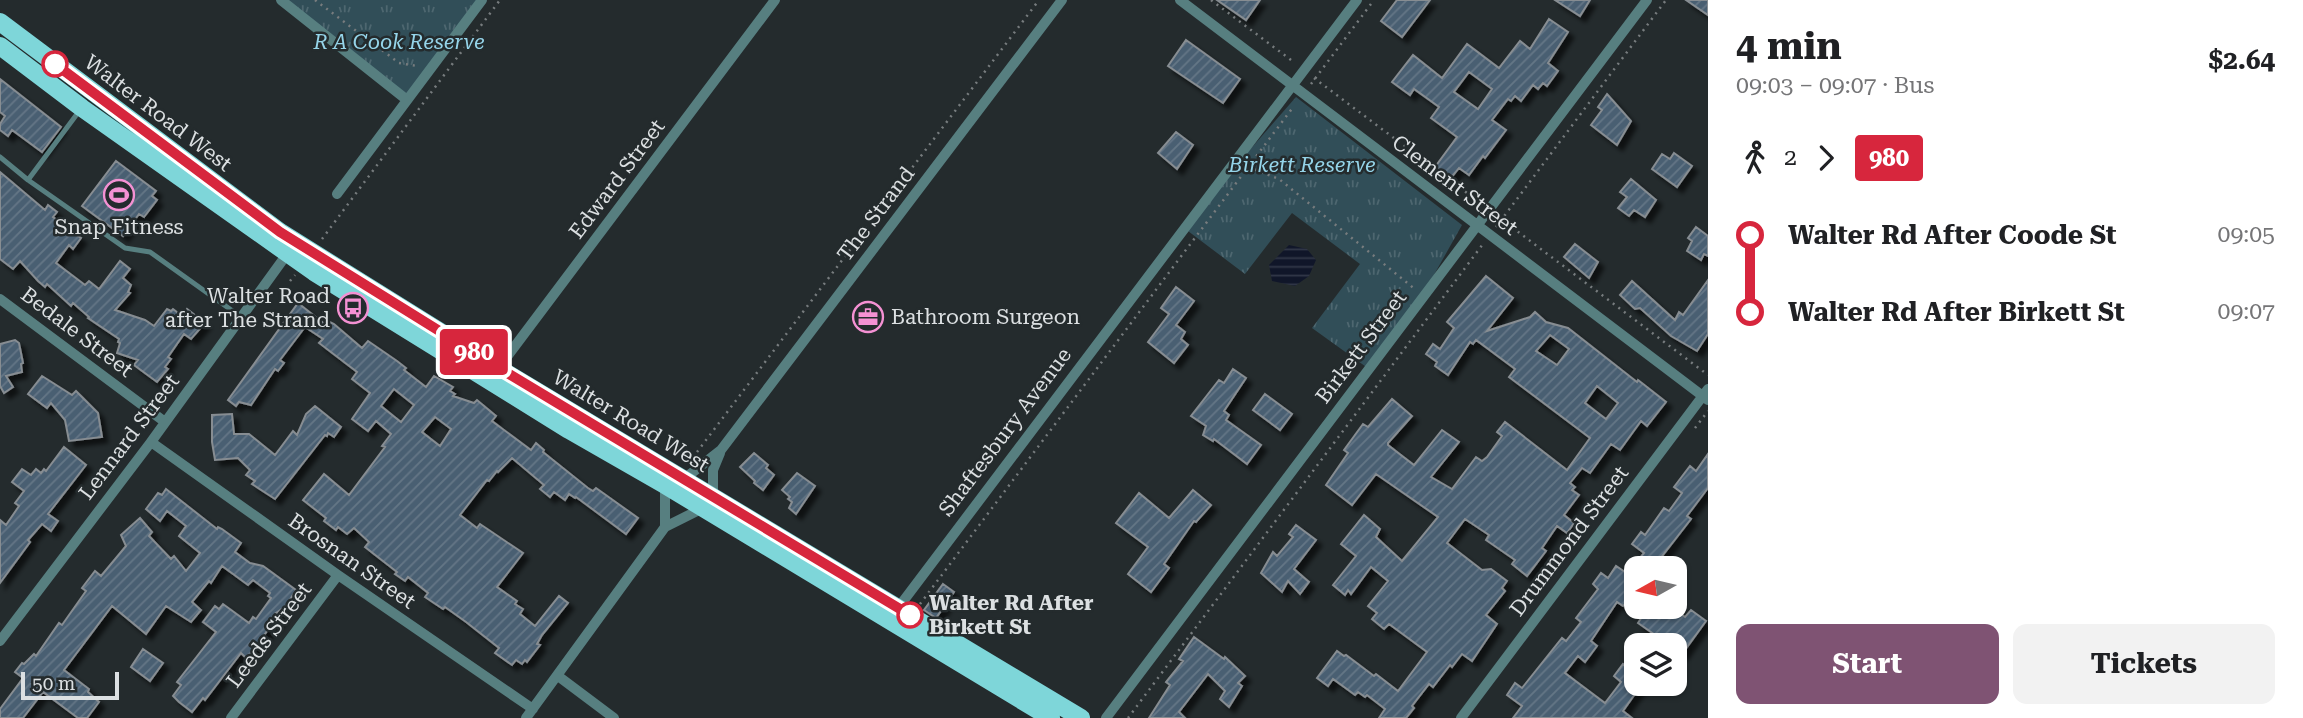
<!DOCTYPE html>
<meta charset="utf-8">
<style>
body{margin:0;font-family:"Roboto Serif",serif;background:#f2f2f2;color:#202124;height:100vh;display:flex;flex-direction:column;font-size:26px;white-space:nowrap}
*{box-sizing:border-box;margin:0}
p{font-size:23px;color:#757577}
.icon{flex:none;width:38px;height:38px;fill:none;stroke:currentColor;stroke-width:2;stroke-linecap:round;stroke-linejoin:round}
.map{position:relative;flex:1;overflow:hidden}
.side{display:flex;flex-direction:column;background:#fff;width:595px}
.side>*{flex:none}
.badge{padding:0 14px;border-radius:5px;font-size:24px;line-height:46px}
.needle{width:46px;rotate:262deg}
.fabs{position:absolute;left:1624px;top:556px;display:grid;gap:14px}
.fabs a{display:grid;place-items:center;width:63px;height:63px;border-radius:14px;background:#fff;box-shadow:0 2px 5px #0004;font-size:35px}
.scale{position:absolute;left:21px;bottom:18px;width:98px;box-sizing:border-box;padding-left:7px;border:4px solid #dce0e2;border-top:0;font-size:19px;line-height:24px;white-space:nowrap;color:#dce0e2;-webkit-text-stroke:5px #242b2d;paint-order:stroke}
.map>.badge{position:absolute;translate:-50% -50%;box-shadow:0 0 0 4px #fff}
.legs{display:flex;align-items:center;gap:10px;height:77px;padding:0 28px;font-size:23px}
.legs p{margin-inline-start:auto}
.headline{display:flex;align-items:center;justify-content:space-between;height:119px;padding:0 28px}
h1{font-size:38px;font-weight:700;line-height:52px}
.button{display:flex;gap:14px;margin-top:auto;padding:14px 28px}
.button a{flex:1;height:80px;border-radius:14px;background:#7f5373;color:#fff;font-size:28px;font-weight:700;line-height:80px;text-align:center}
.button a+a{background:#f2f2f2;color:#202124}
ul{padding:0 28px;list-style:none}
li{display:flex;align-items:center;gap:24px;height:77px;font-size:26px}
li i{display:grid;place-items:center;width:10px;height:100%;margin:0 9px;background:currentColor}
li i::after{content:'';width:18px;height:18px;margin:-9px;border:5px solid;border-radius:50%;background:#fff}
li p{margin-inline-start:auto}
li:first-child i{background:linear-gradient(#0000 50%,currentColor 0)}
li:last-child i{background:linear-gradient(currentColor 50%,#0000 0)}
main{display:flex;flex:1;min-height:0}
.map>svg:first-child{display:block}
</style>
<main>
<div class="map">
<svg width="1708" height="718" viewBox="0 0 1708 718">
<defs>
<pattern id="grass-tufts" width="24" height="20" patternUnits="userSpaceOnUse" patternTransform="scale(1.75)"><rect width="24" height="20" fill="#314e58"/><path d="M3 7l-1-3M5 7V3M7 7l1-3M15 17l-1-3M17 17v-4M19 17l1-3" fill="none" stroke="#4e6770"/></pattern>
<pattern id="water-rules" width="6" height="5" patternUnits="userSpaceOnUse" patternTransform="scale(1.75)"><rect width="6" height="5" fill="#101629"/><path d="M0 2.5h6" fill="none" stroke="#323848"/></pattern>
<pattern id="building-hatch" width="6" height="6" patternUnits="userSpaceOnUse" patternTransform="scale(1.75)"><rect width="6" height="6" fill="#4a5f72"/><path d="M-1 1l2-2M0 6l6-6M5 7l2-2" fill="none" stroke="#647686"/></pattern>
<filter id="shadow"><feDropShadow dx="5.5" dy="5.5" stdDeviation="2" flood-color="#0009"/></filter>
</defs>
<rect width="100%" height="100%" fill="#242b2d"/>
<path fill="url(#grass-tufts)" d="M 280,0 L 482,0 L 407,100 Z
M 1296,97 L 1462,225 L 1417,305 L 1369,369 L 1312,328 L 1360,264 L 1292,213 L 1245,274 L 1184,228 L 1205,201 Z"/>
<path fill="url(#water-rules)" d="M 1289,245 L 1307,249 L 1316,260 L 1309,276 L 1295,286 L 1272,281 L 1269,265 Z"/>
<path fill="url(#building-hatch)" stroke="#878d92" stroke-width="2" fill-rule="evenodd" filter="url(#shadow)" d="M 1217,0 L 1260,0 L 1246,20 Z
M 1397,0 L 1430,0 L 1402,37 L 1381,21 Z
M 1555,0 L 1590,0 L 1580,16 Z
M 1686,0 L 1708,0 L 1708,15 Z
M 1549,19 L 1568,32 L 1548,63 L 1558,71 L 1547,86 L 1543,83 L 1538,89 L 1533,85 L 1521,101 L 1515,96 L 1511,101 L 1508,99 L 1492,120 L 1506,130 L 1485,158 L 1483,156 L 1469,175 L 1459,168 L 1451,178 L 1435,167 L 1457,137 L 1431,118 L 1439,107 L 1414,89 L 1410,95 L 1392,82 L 1413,55 L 1442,78 L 1467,44 L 1499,68 L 1520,41 L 1530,49 ZM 1469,72 L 1492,89 L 1478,109 L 1454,92 Z
M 1186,40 L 1240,79 L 1223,103 L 1168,66 Z
M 0,79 L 61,127 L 42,152 L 12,130 L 8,136 L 0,130 L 0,124 L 5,116 L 0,112 Z
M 1607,94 L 1631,121 L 1617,145 L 1591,125 L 1602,110 L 1598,107 Z
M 1176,132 L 1193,145 L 1177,169 L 1158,153 Z
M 1674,153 L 1692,166 L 1677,187 L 1652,169 L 1662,154 L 1670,159 Z
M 116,161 L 156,191 L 152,196 L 157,200 L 144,217 L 139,214 L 123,236 L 82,206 Z
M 0,172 L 45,210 L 48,205 L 57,212 L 53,217 L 81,238 L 73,249 L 69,245 L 56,263 L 85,285 L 89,281 L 99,289 L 120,261 L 130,269 L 123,278 L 131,285 L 128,292 L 130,293 L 115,310 L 145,320 L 154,326 L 167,309 L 171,311 L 173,309 L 182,316 L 187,309 L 205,323 L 191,339 L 184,334 L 168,357 L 171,359 L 165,367 L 168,369 L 157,382 L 134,365 L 138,360 L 117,353 L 120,343 L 118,342 L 119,339 L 88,318 L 89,317 L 73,303 L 71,306 L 47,284 L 45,287 L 38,281 L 20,261 L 13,269 L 0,259 Z
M 1631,179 L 1656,200 L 1645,217 L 1634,210 L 1629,216 L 1618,208 L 1627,197 L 1620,192 Z
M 1696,227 L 1708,236 L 1708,256 L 1704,254 L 1701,260 L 1687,251 L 1692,241 L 1688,238 Z
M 1575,244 L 1598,262 L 1589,278 L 1564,257 Z
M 1486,276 L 1513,298 L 1487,331 L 1530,317 L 1535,312 L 1546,322 L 1568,328 L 1637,382 L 1638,380 L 1666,402 L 1647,426 L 1641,421 L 1620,450 L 1611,444 L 1590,473 L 1582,468 L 1570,483 L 1575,487 L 1572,490 L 1579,495 L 1564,515 L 1574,523 L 1567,533 L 1557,526 L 1542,548 L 1546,551 L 1527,576 L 1512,564 L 1515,560 L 1486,540 L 1489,535 L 1465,519 L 1447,543 L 1482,570 L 1491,569 L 1507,581 L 1502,588 L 1505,591 L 1486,615 L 1497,624 L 1472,661 L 1462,654 L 1452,667 L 1450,665 L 1433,687 L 1429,684 L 1412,706 L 1414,708 L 1406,718 L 1379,718 L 1385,709 L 1367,695 L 1365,697 L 1358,692 L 1355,695 L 1333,679 L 1328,686 L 1317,678 L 1337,651 L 1344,656 L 1346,655 L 1374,676 L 1376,674 L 1398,691 L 1427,652 L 1389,624 L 1384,629 L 1372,619 L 1377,613 L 1368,606 L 1388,581 L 1371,567 L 1351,594 L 1348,590 L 1345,595 L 1333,585 L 1356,556 L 1341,544 L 1364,515 L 1380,529 L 1376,537 L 1402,561 L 1438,517 L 1376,474 L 1352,505 L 1326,485 L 1348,453 L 1344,450 L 1363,424 L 1368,427 L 1392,399 L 1412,416 L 1388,443 L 1388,445 L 1414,465 L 1442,430 L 1459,442 L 1431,477 L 1452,489 L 1476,457 L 1482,461 L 1487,457 L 1502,436 L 1497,432 L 1505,422 L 1567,470 L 1590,438 L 1509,377 L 1515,369 L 1476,340 L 1473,344 L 1470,342 L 1448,375 L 1435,366 L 1437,362 L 1426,354 L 1433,344 L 1440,349 L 1454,328 L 1447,322 ZM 1550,335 L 1569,349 L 1557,365 L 1536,351 ZM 1597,386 L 1618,403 L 1606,419 L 1585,403 Z
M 1708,280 L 1708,334 L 1697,351 L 1671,336 L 1640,308 L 1635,309 L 1620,295 L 1632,281 L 1675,320 L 1679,312 L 1683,315 Z
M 1176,287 L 1194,301 L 1176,325 L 1185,332 L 1181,339 L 1188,345 L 1174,363 L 1148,342 L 1169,314 L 1161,308 Z
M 298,303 L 326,325 L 328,321 L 334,324 L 362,348 L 368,341 L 397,361 L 406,368 L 404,370 L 426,387 L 434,376 L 453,387 L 450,391 L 455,394 L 453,396 L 474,403 L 477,400 L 496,416 L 492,421 L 531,450 L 536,443 L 544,450 L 543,452 L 588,488 L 593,491 L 596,488 L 638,518 L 626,534 L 576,497 L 575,498 L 569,494 L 565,500 L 554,492 L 550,497 L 540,489 L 544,485 L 512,458 L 498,472 L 497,471 L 489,481 L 487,480 L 460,515 L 477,528 L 480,524 L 523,553 L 497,587 L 517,601 L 515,604 L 523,609 L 520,614 L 535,626 L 559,596 L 568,603 L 542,635 L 537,644 L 540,645 L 527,662 L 525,660 L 522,664 L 516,660 L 512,665 L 495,653 L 499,648 L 466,622 L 445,607 L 443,609 L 425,597 L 428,593 L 408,577 L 405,581 L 395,574 L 397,572 L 365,547 L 369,542 L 354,528 L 347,534 L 338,527 L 336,530 L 324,521 L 326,518 L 303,500 L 324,474 L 349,495 L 385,447 L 382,446 L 391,434 L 376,421 L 368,431 L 352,419 L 370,393 L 352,379 L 357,372 L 319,343 L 323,339 L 305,327 L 280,360 L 284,363 L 278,371 L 275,369 L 251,405 L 239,402 L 236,406 L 228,400 ZM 394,389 L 414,405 L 401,422 L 381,406 ZM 435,417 L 451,429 L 440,446 L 422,432 Z
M 15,340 L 19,343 L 23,363 L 21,364 L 22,372 L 6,376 L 13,387 L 4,393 L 0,386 L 0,344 Z
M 1233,369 L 1246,378 L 1224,411 L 1229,415 L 1226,420 L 1261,445 L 1247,464 L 1214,439 L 1213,441 L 1203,435 L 1206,426 L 1191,416 L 1219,380 L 1224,383 Z
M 42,376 L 72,395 L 76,391 L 98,413 L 102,437 L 69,441 L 65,420 L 51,403 L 47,408 L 28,394 Z
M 1265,394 L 1292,414 L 1280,430 L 1253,410 Z
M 315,406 L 341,427 L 334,437 L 328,433 L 327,436 L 325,435 L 275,499 L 252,484 L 255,481 L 246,475 L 250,470 L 238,458 L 215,460 L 212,442 L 212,415 L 232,414 L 234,434 L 249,434 L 275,455 L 293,431 L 297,435 L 306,414 Z
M 64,447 L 86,465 L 48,514 L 58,521 L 51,531 L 42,524 L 28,540 L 30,542 L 0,583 L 0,520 L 6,525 L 19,506 L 15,503 L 24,491 L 12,482 L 22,469 L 31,475 L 36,469 L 41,473 L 44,469 L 46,471 Z
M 754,453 L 768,465 L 766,468 L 774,475 L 763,490 L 754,483 L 755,481 L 740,467 Z
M 1708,454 L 1708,488 L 1687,516 L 1691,519 L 1652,569 L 1639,559 L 1644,553 L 1632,544 L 1641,532 L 1645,535 L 1664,508 L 1669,511 L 1682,493 L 1674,487 L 1690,466 L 1696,471 Z
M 797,473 L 815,486 L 796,514 L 789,508 L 792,502 L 788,499 L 790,497 L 782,490 Z
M 166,489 L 217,529 L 218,527 L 222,529 L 241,543 L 235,552 L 250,563 L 263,566 L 296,590 L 286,606 L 276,613 L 281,617 L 273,627 L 271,625 L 253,652 L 246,658 L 241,653 L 205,700 L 203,698 L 192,712 L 179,702 L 173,696 L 181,685 L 177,682 L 216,632 L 203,622 L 215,606 L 219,609 L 223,604 L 249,623 L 253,617 L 256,619 L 271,598 L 268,596 L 270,593 L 253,580 L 248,585 L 222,566 L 211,583 L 209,581 L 192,602 L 201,610 L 191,622 L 166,606 L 146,634 L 112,606 L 64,670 L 89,689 L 88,692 L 99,702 L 87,718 L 78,718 L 43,692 L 23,718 L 0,718 L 0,709 L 23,678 L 15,672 L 22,663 L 24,664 L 34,654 L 36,656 L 59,623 L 62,625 L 86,591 L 82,588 L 95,571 L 101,576 L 126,546 L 121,535 L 140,518 L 152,532 L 149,536 L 171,559 L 174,556 L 186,571 L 200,553 L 179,536 L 186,526 L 167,511 L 160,521 L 146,509 L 158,493 L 162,495 Z
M 1193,490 L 1211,505 L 1196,522 L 1194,521 L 1164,564 L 1169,568 L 1151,592 L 1128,574 L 1148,547 L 1116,523 L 1139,493 L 1169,518 Z
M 1296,525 L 1316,540 L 1294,569 L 1309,582 L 1300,594 L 1288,581 L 1282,592 L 1261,573 L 1273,552 L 1277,556 L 1293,537 L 1289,534 Z
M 1636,563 L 1636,607 L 1672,607 L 1685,617 L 1691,610 L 1706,621 L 1682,654 L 1675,649 L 1675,646 L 1671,646 L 1638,623 L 1643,615 L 1626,603 L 1623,606 L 1617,602 L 1591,641 L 1597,646 L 1585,662 L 1578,656 L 1565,673 L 1605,703 L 1621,682 L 1614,676 L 1623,664 L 1636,674 L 1636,684 L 1642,684 L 1623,711 L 1632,718 L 1513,718 L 1522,706 L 1507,695 L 1515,683 L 1522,688 L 1562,638 L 1566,641 L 1581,622 L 1576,618 L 1598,589 L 1593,584 L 1601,573 L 1608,578 L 1616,566 L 1628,574 Z
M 943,584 L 954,592 L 936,618 L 924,610 Z
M 1194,637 L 1224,659 L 1225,657 L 1245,676 L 1238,683 L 1242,686 L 1229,707 L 1220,699 L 1225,691 L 1208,674 L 1179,712 L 1185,718 L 1149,718 L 1170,685 L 1166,682 L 1183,661 L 1179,659 Z
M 143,649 L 163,663 L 150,681 L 131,667 Z"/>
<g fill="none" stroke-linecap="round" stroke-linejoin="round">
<path stroke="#777c7e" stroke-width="2.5" stroke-dasharray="2 5" stroke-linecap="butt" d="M 315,0 L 399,63 L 417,66
M 1211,0 L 1295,63
M 1314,78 L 1479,202
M 1311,84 L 1374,0
M 1250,164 L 1256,170 L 1279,179 L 1416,290
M 1501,219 L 1708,375
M 1496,227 L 1666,0
M 322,239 L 500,0
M 290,281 L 295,275
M 1695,428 L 1708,411
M 697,452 L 1039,0
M 920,604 L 1294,106
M 1128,718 L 1483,244"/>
<path stroke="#577f80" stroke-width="5" d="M 0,157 L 28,180 L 80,110
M 28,180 L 125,248 L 150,252 L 241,317"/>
<path stroke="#577f80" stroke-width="10" d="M 281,0 L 407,100
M 1180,0 L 1708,400
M 337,194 L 482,0
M 0,299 L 165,422
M 497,370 L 775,0
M 151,442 L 338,575 L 533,709
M 684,479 L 721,450 L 1062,0
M 713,496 L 713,470 L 720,453
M 665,527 L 665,485
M 895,612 L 1357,0
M 0,641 L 151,442 L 287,254
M 558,676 L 614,718
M 231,718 L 338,575
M 526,718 L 665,527 L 703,508
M 1106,718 L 1647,0
M 1461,718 L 1708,389"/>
<path stroke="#7ed6d9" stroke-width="18" d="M 0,22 L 280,232 L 498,368 L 1081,718
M 0,46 L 82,108 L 314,272 L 569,430 L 665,485 L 1051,718"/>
</g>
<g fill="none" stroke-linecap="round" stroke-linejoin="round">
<g stroke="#fff" stroke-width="16">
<path id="line-1" d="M 55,64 L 280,232 L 499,368 L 910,615"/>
</g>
<use href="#line-1" stroke="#d7263d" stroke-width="10"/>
</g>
<defs>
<g id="stadium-ring" transform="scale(1.575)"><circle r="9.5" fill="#242b2d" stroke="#f491d3" stroke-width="1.5"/><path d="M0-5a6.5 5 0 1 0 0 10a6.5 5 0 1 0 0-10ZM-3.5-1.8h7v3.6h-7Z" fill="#f491d3"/></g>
<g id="bus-ring" transform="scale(1.575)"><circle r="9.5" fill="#242b2d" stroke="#f491d3" stroke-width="1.5"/><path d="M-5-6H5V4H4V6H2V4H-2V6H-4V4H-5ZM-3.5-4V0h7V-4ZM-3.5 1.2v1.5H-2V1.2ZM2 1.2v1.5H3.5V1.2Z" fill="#f491d3"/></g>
<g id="office-ring" transform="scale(1.575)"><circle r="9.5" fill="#242b2d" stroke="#f491d3" stroke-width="1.5"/><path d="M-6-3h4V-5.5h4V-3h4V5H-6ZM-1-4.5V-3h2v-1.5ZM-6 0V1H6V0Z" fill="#f491d3"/></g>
</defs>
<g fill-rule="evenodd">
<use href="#stadium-ring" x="119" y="195"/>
<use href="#bus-ring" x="353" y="308"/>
<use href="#office-ring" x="868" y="317"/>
</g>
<g fill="#fff" stroke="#d7263d" stroke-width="3.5">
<circle cx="55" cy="64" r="12"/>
<circle cx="910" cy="615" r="12"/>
</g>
<g text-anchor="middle" stroke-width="5" stroke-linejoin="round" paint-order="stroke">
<g font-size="21" font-style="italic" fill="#95d4e9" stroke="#242b2d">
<text x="399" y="49">R A Cook Reserve</text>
<text x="1302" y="172">Birkett Reserve</text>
</g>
<g font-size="21" fill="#dce0e2" stroke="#242b2d">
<text transform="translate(158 113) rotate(37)" y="7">Walter Road West</text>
<text transform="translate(617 179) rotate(-53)" y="7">Edward Street</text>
<text transform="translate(1455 185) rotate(37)" y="7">Clement Street</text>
<text transform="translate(876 214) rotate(-53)" y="7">The Strand</text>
<text transform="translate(77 332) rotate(37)" y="7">Bedale Street</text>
<text transform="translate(1361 347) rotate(-53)" y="7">Birkett Street</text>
<text transform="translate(631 421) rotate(31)" y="7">Walter Road West</text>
<text transform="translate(1005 432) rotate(-53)" y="7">Shaftesbury Avenue</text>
<text transform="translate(129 437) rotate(-53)" y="7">Lennard Street</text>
<text transform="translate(1569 541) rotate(-53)" y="7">Drummond Street</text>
<text transform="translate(352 561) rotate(35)" y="7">Brosnan Street</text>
<text transform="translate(269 635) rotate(-53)" y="7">Leeds Street</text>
</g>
<g font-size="21" fill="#dce0e2" stroke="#242b2d">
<text x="119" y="234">Snap Fitness</text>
<text x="330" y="303" text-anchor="end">Walter Road<tspan x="330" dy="24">after The Strand</tspan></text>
<text x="891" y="324" text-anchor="start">Bathroom Surgeon</text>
</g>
<g font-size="21" font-weight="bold" fill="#dce0e2" stroke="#242b2d" text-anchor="start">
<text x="929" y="610">Walter Rd After<tspan x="929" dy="24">Birkett St</tspan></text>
</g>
</g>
</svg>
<div class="fabs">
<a><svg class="needle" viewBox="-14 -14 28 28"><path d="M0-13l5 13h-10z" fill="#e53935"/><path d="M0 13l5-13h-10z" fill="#757577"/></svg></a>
<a><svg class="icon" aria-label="layers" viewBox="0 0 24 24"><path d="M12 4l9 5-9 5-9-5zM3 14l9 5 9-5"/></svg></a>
</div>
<div class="scale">50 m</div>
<b class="badge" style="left:474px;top:352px;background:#d7263d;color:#fff">980</b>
</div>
<section class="side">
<div class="headline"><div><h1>4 min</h1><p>09:03 – 09:07 · Bus</p></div><b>$2.64</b></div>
<div class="legs"><svg class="icon" aria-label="walk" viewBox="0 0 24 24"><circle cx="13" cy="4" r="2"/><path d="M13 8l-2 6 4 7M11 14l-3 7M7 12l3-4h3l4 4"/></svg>2<svg class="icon" aria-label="forward" viewBox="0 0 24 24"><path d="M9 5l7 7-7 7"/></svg><b class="badge" style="background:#d7263d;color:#fff">980</b></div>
<ul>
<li><i style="color:#d7263d"></i><b>Walter Rd After Coode St</b><p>09:05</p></li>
<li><i style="color:#d7263d"></i><b>Walter Rd After Birkett St</b><p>09:07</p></li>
</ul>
<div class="button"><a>Start</a><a>Tickets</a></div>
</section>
</main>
